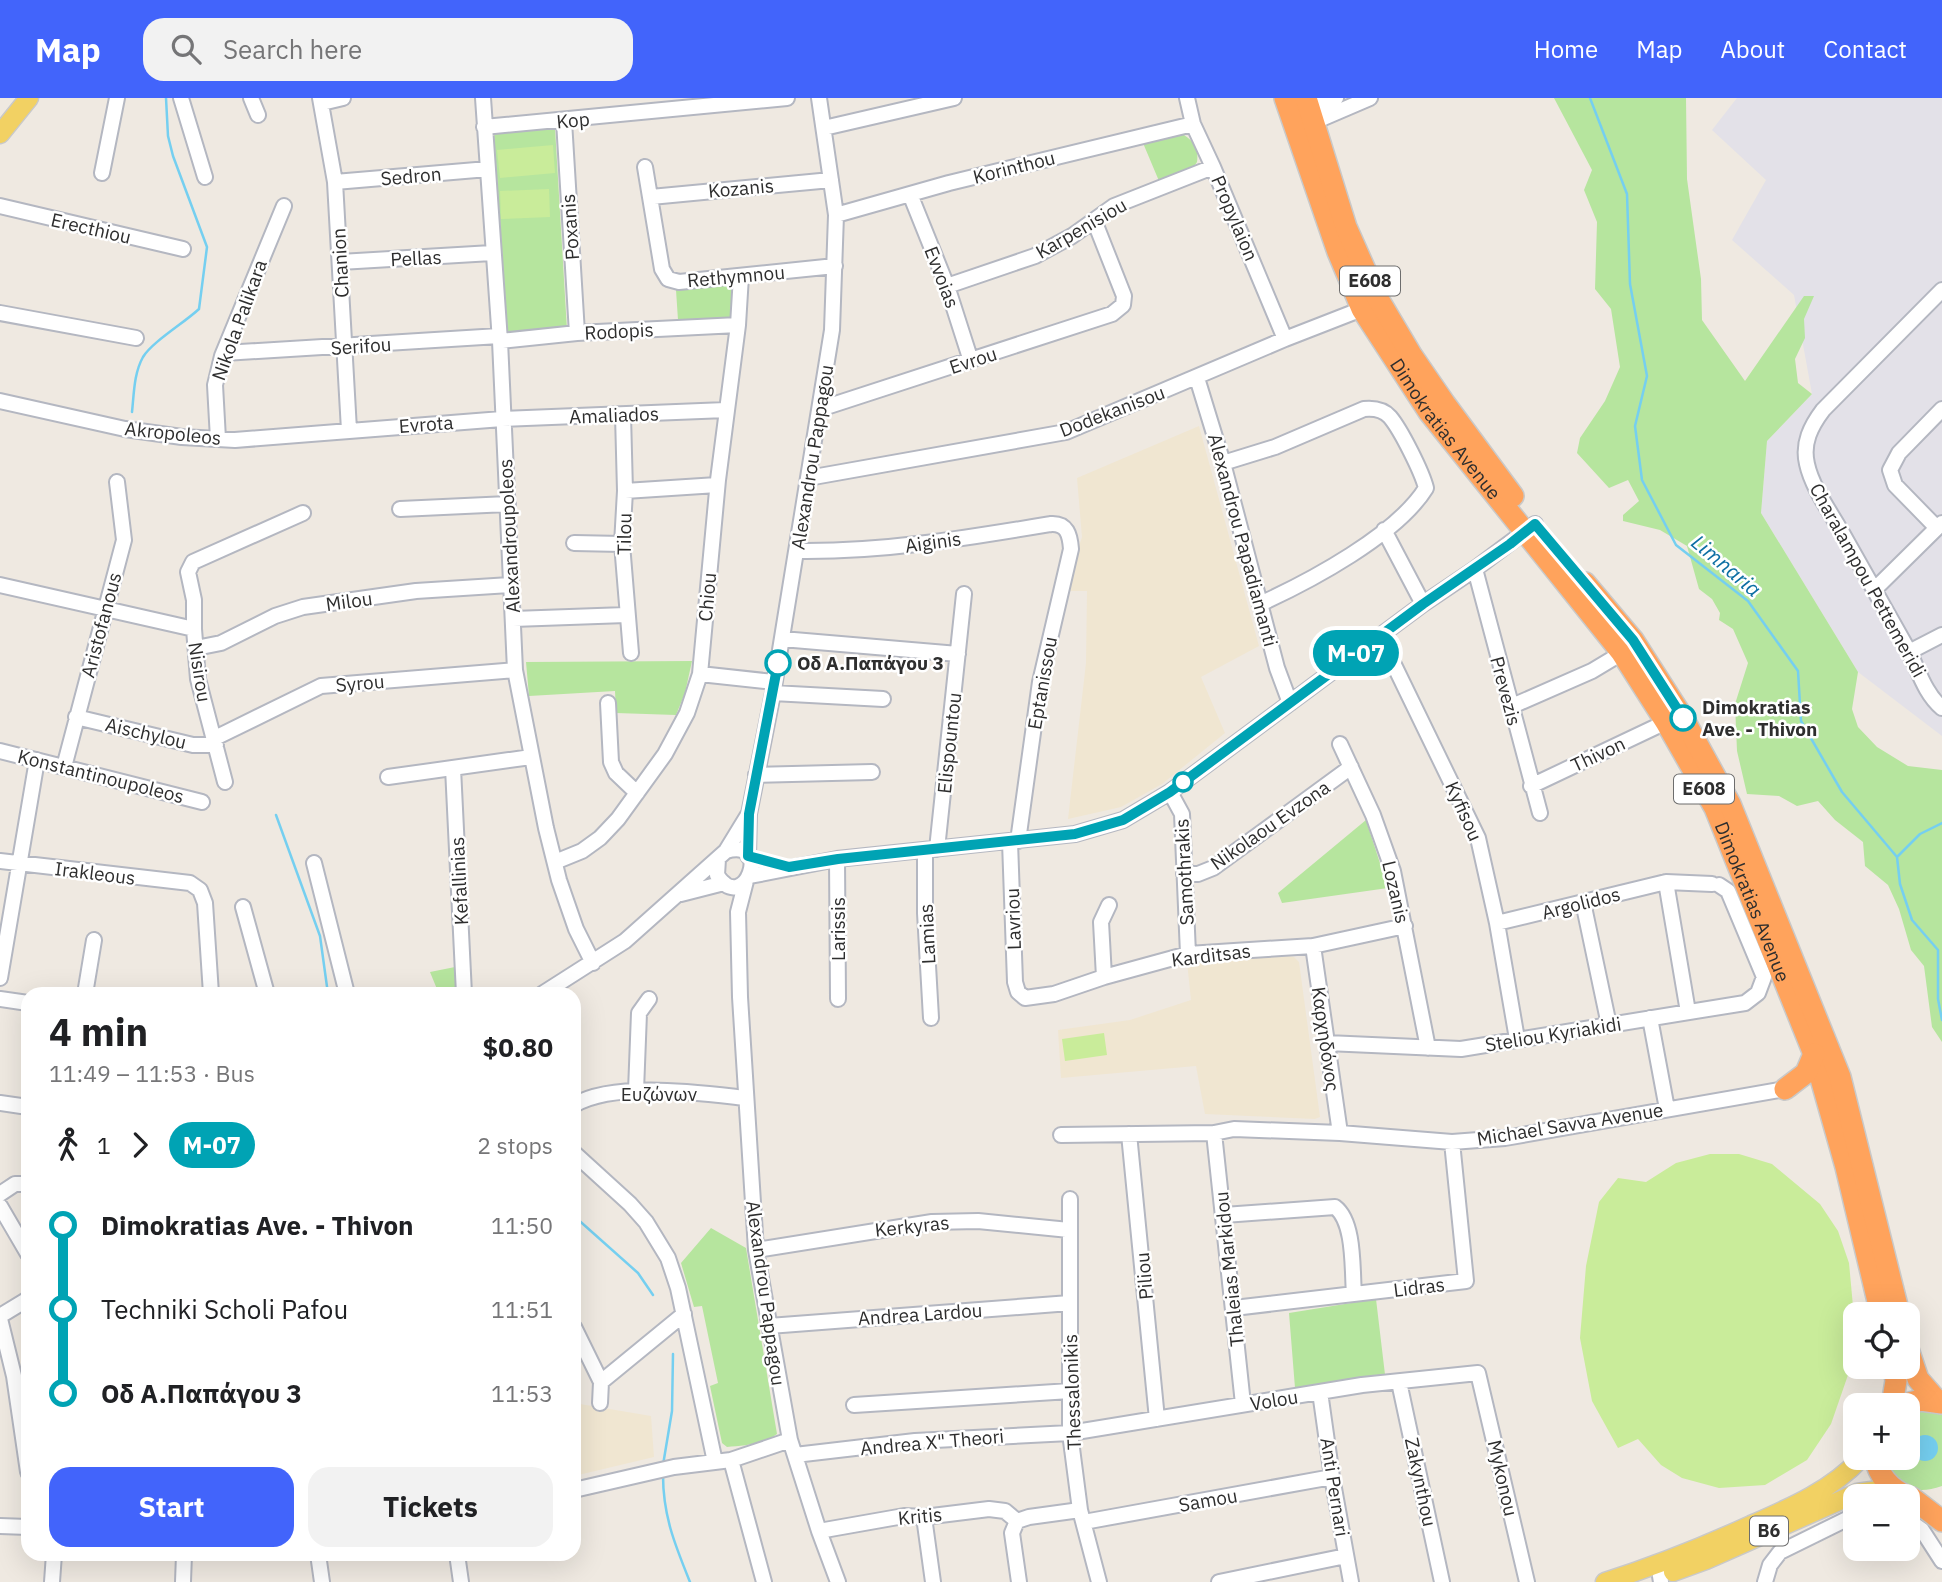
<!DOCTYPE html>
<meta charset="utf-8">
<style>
body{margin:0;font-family:"IBM Plex Sans",sans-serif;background:#f2f2f2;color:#202124;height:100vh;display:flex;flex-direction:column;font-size:26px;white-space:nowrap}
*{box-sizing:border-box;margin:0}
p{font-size:23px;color:#757577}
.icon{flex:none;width:38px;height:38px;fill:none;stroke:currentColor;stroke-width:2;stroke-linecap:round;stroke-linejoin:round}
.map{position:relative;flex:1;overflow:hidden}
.drawer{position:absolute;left:21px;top:889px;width:560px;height:574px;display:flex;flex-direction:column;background:#fff;border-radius:21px;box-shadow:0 7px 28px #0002}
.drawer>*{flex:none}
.badge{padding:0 14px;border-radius:23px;font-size:24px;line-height:46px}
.tools{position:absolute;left:1843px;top:1204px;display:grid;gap:14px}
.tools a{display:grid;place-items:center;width:77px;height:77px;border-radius:14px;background:#fff;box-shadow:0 7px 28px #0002;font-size:35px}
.map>.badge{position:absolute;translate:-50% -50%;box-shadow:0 0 0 4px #fff}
.legs{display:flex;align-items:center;gap:10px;height:77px;padding:0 28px;font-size:23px}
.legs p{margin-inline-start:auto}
.headline{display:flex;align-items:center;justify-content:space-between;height:119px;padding:0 28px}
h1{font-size:38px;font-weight:700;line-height:52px}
.action{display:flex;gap:14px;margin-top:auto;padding:14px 28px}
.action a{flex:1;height:80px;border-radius:21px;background:#4264fb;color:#fff;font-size:28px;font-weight:700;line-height:80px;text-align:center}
.action a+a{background:#f2f2f2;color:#202124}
ul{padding:0 28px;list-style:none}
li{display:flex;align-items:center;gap:24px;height:84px;font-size:26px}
li i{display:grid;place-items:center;width:10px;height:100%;margin:0 9px;background:currentColor}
li i::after{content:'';width:18px;height:18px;margin:-9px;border:5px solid;border-radius:50%;background:#fff}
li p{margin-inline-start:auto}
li:first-child i{background:linear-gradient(#0000 50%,currentColor 0)}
li:last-child i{background:linear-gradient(currentColor 50%,#0000 0)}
header{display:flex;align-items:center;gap:42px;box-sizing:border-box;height:98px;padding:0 35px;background:#4264fb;color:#fff}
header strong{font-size:33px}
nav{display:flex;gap:38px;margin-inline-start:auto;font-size:24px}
.search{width:490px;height:63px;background:#f2f2f2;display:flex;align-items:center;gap:18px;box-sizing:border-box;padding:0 24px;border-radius:21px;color:#757577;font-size:26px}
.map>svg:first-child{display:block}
</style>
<header>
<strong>Map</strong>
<div class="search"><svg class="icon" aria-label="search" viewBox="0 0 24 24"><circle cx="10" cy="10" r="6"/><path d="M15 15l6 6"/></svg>Search here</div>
<nav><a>Home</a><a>Map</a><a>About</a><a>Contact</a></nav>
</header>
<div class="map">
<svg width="1942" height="1484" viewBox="0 0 1942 1484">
<rect width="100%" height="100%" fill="#efe9e1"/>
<path fill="#e3e1e8" d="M 1737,0 L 1942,0 L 1942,638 L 1858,574 L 1761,415 L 1767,343 L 1812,296 L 1794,197 L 1732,142 L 1766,82 L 1712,32 Z"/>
<path fill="#f0e6d1" d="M 1199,328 L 1259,548 L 1201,579 L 1225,635 L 1162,686 L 1121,709 L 1068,721 L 1086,565 L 1087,493 L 1064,493 L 1082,439 L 1077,380 Z
M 1288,858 L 1294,859 L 1299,864 L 1320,1019 L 1315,1021 L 1205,1016 L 1196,968 L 1061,980 L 1058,932 L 1130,922 L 1191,902 L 1187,864 Z
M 574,1305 L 651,1318 L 654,1359 L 574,1378 Z"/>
<path fill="#b6e59e" d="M 1554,0 L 1686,0 L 1687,81 L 1701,181 L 1702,222 L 1745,283 L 1804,198 L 1814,198 L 1804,221 L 1805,240 L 1795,261 L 1798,285 L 1812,296 L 1767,343 L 1761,415 L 1858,574 L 1852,611 L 1858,629 L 1877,649 L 1908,668 L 1942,672 L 1942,944 L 1932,929 L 1924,868 L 1911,852 L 1899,811 L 1888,787 L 1865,768 L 1863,744 L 1835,722 L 1818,703 L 1797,708 L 1779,698 L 1747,696 L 1737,653 L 1735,606 L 1748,565 L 1733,531 L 1719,522 L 1720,515 L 1712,501 L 1699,491 L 1687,448 L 1660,432 L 1623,423 L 1623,417 L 1639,403 L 1628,382 L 1609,390 L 1577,355 L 1580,340 L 1605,303 L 1620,269 L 1611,211 L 1595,191 L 1597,124 L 1584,92 L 1592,72 Z
M 555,30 L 567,232 L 508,238 L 494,35 Z
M 1180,35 C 1193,41 1199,50 1197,64 L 1193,70 L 1159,83 L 1143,45 Z
M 735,186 L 732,220 L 678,222 L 676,192 Z
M 692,563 L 685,595 L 676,617 L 616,615 L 615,593 L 529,598 L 526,564 Z
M 1366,722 L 1388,790 L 1282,805 L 1278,795 Z
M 455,869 L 456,896 L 439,896 L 430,874 Z
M 711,1130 L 746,1150 L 777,1336 C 764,1346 743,1348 727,1349 L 722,1345 L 710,1288 L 718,1285 L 702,1208 L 694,1209 L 681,1165 Z
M 1376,1201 L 1386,1285 L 1295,1290 L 1289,1215 Z
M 1908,1312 L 1942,1313 L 1942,1388 C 1910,1399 1898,1386 1884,1360 L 1908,1360 Z"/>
<path fill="#c9ec9a" d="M 553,47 L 555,75 L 500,80 L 497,52 Z
M 549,91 L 550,119 L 501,121 L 500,93 Z
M 1104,935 L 1107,957 L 1065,963 L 1062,941 Z
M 1710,1056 L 1739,1056 L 1772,1066 L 1820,1106 L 1838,1133 L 1849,1165 L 1854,1219 L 1848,1277 L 1831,1326 L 1807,1362 L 1765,1387 L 1719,1390 L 1682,1380 L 1661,1367 L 1638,1341 L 1618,1350 L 1592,1303 L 1580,1240 L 1586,1168 L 1599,1104 L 1618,1080 L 1646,1084 L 1676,1065 Z"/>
<path fill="#75cff0" d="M1912 1350a13 13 0 1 1 26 0a13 13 0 1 1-26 0Z"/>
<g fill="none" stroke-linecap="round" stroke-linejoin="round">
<path stroke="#75cff0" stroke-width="2.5" d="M 1590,0 L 1627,96 L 1630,186 L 1647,278 L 1635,328 L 1642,382 L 1676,447 L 1748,503 L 1798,573 L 1801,623 L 1842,694 L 1897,759 L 1900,786 L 1912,822 L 1938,852 L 1938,901 L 1942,922
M 132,314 C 134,295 134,275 143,259 C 152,244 184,225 199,211 L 207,149 L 173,58 L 168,38 L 166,0
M 276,717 L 320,838 L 328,896
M 1898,758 L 1920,736 L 1942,725
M 574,1118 L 638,1175 L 653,1197
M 663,1367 L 672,1313 L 673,1256
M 663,1377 C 663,1418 675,1447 690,1484"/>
<g stroke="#b4b7c1" stroke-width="18">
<path id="minor" d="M 181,0 L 205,79
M 251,0 L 258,17
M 320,0 L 335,84 L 349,332
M 483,0 L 500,243 L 515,572 L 546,730 L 559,782 L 576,831 L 593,865
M 1187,0 L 1193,26 L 1213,69 L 1285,241
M 322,5 L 343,0
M 1301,14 L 1336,0
M 564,23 L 577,235
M 1307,27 L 1370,0
M 484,29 L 787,0
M 824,30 L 954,0
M 645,69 L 662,171 L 668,181 L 679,184 L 835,168
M 102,75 L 117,0
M 335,84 L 488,71
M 910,96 L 947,188 L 971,263
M 651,99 L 831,82
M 0,108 L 183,151
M 836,117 L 949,85 L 1193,26
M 340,164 L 492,155
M 947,188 L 1035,158 L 1072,138 L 1114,108 L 1213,69
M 1942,192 L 1823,312 C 1811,328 1802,345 1807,366 C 1812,389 1829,412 1841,433 C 1863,472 1885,511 1907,550 C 1918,570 1924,595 1942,610
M 0,215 L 136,240
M 500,243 L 577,235 L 738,227
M 224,255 L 499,238
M 1197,280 L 1223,365 L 1277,570 L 1290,605
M 0,303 L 125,331 L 182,339 L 235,342 L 502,321 L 726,312
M 820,311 L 1112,216 L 1123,207 L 1124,198 L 1094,122
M 623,317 L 625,393 L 622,446 L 631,555
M 218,341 L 215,287 L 222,258 L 284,108
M 1223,365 L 1275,349 L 1364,311 C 1374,310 1383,311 1390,319 C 1401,332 1422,374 1426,390 C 1397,437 1310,483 1260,506
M 808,380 L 1066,334 L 1285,241 L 1362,211
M 625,393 L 717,387
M 400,411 L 508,406
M 1937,430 L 1895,387 L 1890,372 L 1899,355 L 1942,311
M 1384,432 L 1423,506
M 574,445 L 622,446
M 798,453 C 884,454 967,440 1051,426 C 1067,425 1070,437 1071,451 L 1040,584 L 1018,743
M 1475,471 L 1540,715
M 0,487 L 194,531
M 1874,492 L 1942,425
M 513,521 L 626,517
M 1380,538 L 1478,740 L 1497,825 L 1517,941
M 782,541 L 958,556
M 196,550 L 221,545 L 275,518 L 303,509 L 416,493 L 510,487
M 1909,554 L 1942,537
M 700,576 L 774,584
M 773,595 L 883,601
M 608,605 L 611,664 L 616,675 L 637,695
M 1510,609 L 1592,573 L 1622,555
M 76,619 L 193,647 L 216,647
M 215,640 L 321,588 L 515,572
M 1340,646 L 1373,717 L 1393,773 L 1428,950
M 0,653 L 202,704
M 64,669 L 124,442 L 117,384
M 453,670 L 464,896
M 756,677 L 872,674
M 388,679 L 531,659
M 225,684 L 198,581 L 194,531 L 194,502 L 188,474 L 193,464 L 303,415
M 1531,688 L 1666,624
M 1170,694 L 1182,716 L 1188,856
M 1010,744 L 1015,884 L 1018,894 L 1025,900 L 1054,896 L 1104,879 L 1188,856 L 1313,848 L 1405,828
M 937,751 L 964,496
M 726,753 L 748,717
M 925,753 L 925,815 L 931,920
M 748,758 L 749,716 L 773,595 L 832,232 L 836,117 L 819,0
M 837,761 L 838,901
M 0,763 L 190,785 L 200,792 L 205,805 L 211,896
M 555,764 L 582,753 L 600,740 L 618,721 L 665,656 L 687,615 L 700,576 L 718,382 L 738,227 L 741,178
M 314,765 L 347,896
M 1184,776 L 1198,776 L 1213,770 L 1351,669
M 750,778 L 837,761 L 1075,736 L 1123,722 L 1170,694 L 1423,506 L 1475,471 L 1535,426
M 746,783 L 738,814 L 740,899 L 756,1152 L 790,1342 L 819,1433 L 838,1484
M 1666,784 L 1712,786
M 681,796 L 724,785
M 1583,804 L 1609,927
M 243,809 L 267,896
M 1497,825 L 1666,784 L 1688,914
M 1313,848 L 1340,1035
M 1104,879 L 1101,824 L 1109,807
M 0,880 L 37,662
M 85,896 L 94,842
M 542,896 L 625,843 L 726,753 C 774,739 744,819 717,777 L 718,761
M 0,901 L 28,905
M 1650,920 L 1667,1011
M 1327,945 L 1461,951 L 1745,905 L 1758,895 L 1764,879 L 1728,793 L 1719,787
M 636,993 L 639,915 L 649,901
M 0,1005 L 28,1009
M 574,1007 C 615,983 700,995 746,1000
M 1214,1035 L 1243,1306
M 1129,1036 L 1157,1321
M 1061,1037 L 1214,1035 L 1234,1031 L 1340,1035 L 1452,1044 L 1505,1040 L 1791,990
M 574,1055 L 630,1106 L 646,1124 L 668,1160 L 678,1190 L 715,1364
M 0,1096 L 15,1086 L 28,1086
M 1070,1101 L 1070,1335 L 1080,1412 L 1099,1484
M 0,1108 L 28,1156
M 1224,1117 L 1335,1109 C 1355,1124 1352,1172 1354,1196
M 756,1152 L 932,1124 L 978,1123 L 1069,1132
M 1234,1210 L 1466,1183 L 1452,1044
M 0,1218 L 28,1201
M 0,1221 L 14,1278 L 28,1374
M 769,1228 L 1070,1205
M 574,1229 L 601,1284 L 600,1305
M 601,1284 L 684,1216
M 1399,1284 L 1442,1484
M 1320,1294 L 1332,1379 L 1351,1484
M 854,1307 L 1070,1293
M 795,1357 L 915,1343 L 1070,1335 L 1362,1287 L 1478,1275 L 1527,1484
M 731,1362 L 764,1484
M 574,1392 L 674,1369 L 731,1362 L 790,1342
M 924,1419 L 933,1484
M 1908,1422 L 1922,1432 L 1942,1463
M 1084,1424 L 1332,1379
M 0,1428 L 28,1429
M 819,1433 L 904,1418 L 924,1419 L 989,1411 L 1005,1413 L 1017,1423
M 318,1456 L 322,1484
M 457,1456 L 461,1484
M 1660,1478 L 1661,1484
M 52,1484 L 54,1456
M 183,1484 L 184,1456
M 1019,1484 L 1012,1435 L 1017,1423 L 1029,1419 L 1080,1412
M 1219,1484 L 1346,1458
M 1765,1484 L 1770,1467 L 1780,1454 L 1855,1417"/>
</g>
<g stroke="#c9c9c9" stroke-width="21">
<path id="major" d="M 0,36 L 29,0
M 1673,1474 L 1706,1462 L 1857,1395 L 1879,1392 L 1897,1394
M 1605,1484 C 1655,1468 1703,1449 1751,1427 C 1790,1410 1832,1392 1861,1360"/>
</g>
<g stroke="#c9c9c9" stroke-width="24">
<g id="highway">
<path id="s1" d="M 1285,0 L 1338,154 L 1362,211 L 1429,314 L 1622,555 L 1666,624 L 1715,710 L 1814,956 L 1846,1069 L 1881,1216"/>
<path d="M 1306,0 L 1346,129 L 1377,199 L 1412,258 L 1445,306 L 1513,398"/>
<path d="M 1585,485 L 1633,542 L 1683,620 L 1730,706 L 1840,979 L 1899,1216"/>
<path d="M 1785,991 L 1806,975 L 1814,956"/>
<path d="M 1908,1251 L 1918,1281 L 1938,1304"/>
<path d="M 1892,1307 L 1896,1283 L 1894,1269"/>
<path d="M 1902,1307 L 1921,1302 L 1942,1305"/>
<path d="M 1875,1360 C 1879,1378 1890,1391 1907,1398"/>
<path d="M 1912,1400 L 1942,1423"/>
</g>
</g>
<use href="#minor" stroke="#fff" stroke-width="14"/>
<use href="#major" stroke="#f2d163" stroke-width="18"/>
<use href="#highway" stroke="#ffa35c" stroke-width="21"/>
</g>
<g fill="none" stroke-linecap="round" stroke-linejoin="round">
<g stroke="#fff" stroke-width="16">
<path id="line-1" d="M 778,565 L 749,716 L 748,758 L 789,769 L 838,761 L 1075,736 L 1123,722 L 1170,694 L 1423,506 L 1510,446 L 1535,426 L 1633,542 L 1683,620"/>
</g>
<use href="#line-1" stroke="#00a3b4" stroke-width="10"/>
</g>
<g fill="#fff" stroke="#00a3b4" stroke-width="3.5">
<circle cx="778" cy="565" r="12"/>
<circle cx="1683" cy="620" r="12"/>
<circle cx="1183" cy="684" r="9"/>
</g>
<g text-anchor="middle" stroke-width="5" stroke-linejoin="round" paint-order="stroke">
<g fill="#fff" stroke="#6d6d6d" stroke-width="2">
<rect x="1340" y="168.5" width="60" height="29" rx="5"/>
<rect x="1674" y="676.5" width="60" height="29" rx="5"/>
<rect x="1750" y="1418.5" width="38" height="29" rx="5"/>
</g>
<g font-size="18" font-weight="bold" fill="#2e2e2e">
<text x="1370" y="189">E608</text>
<text x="1704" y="697">E608</text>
<text x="1769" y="1439">B6</text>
</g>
<g font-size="19" fill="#2e2e2e" stroke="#fff">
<text transform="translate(573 22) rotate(-5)" y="7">Kop</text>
<text transform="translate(1014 69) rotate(-14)" y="7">Korinthou</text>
<text transform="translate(411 78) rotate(-5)" y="7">Sedron</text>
<text transform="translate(741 90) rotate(-5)" y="7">Kozanis</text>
<text transform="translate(1235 120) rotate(67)" y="7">Propylaion</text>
<text transform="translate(570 129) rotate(-94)" y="7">Poxanis</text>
<text transform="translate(91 130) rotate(13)" y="7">Erecthiou</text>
<text transform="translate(1081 130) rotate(-30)" y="7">Karpenisiou</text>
<text transform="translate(416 160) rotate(-3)" y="7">Pellas</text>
<text transform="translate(340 165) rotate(-93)" y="7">Chanion</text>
<text transform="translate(736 178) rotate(-5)" y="7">Rethymnou</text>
<text transform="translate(942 179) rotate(69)" y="7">Evvoias</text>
<text transform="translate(239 222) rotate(-70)" y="7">Nikola Palikara</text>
<text transform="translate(619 233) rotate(-3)" y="7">Rodopis</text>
<text transform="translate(361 248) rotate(-4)" y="7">Serifou</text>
<text transform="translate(973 262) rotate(-18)" y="7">Evrou</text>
<text transform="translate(1112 313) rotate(-21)" y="7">Dodekanisou</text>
<text transform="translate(614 317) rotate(-2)" y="7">Amaliados</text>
<text transform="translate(426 326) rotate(-4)" y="7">Evrota</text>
<text dy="7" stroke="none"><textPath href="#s1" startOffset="371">Dimokratias Avenue</textPath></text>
<text transform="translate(173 335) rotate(6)" y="7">Akropoleos</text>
<text transform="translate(812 359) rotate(-81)" y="7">Alexandrou Pappagou</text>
<text transform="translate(624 436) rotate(-89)" y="7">Tilou</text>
<text transform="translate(509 438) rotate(-93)" y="7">Alexandroupoleos</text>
<text transform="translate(1243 442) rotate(75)" y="7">Alexandrou Papadiamanti</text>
<text transform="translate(933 444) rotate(-8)" y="7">Aiginis</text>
<text transform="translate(1868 482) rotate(61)" y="7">Charalampou Pettemeridi</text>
<text transform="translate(707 499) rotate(-85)" y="7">Chiou</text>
<text transform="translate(349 503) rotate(-8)" y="7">Milou</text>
<text transform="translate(101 527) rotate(-75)" y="7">Aristofanous</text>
<text transform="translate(200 574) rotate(81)" y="7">Nisirou</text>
<text transform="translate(360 585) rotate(-5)" y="7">Syrou</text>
<text transform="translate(1042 585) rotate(-80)" y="7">Eptanissou</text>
<text transform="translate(1506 593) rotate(75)" y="7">Prevezis</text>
<text transform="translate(146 635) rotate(13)" y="7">Aischylou</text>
<text transform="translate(949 645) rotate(-84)" y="7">Elispountou</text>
<text transform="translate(1598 656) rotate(-25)" y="7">Thivon</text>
<text transform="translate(101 678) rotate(14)" y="7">Konstantinoupoleos</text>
<text transform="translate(1464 713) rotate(66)" y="7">Kyfisou</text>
<text transform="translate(1270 727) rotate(-35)" y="7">Nikolaou Evzona</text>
<text transform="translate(1184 774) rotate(-93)" y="7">Samothrakis</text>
<text transform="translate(95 775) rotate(7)" y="7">Irakleous</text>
<text transform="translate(459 783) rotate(-93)" y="7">Kefallinias</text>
<text transform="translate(1396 794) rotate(77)" y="7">Lozanis</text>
<text dy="7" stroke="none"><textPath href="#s1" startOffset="938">Dimokratias Avenue</textPath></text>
<text transform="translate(1581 805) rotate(-14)" y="7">Argolidos</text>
<text transform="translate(1013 821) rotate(-92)" y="7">Lavriou</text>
<text transform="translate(838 831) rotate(-90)" y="7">Larissis</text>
<text transform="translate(927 836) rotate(-93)" y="7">Lamias</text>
<text transform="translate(1211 857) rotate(-7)" y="7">Karditsas</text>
<text transform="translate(1553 936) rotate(-9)" y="7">Steliou Kyriakidi</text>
<text transform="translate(1326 941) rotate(82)" y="7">Καρχηδόνος</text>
<text x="659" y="1003">Ευζώνων</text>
<text transform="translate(1570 1026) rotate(-9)" y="7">Michael Savva Avenue</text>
<text transform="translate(912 1128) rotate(-6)" y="7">Kerkyras</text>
<text transform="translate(1229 1171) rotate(-96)" y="7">Thaleias Markidou</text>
<text transform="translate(1144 1178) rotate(-95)" y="7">Piliou</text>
<text transform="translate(1419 1189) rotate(-7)" y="7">Lidras</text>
<text transform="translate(766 1195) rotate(82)" y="7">Alexandrou Pappagou</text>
<text transform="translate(920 1216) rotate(-4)" y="7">Andrea Lardou</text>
<text transform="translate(1072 1294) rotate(-92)" y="7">Thessalonikis</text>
<text transform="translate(1274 1302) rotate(-9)" y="7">Volou</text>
<text transform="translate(932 1344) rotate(-5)" y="7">Andrea X" Theori</text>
<text transform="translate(1503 1380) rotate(77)" y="7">Mykonou</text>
<text transform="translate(1421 1384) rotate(78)" y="7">Zakynthou</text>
<text transform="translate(1335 1389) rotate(81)" y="7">Anti Pernari</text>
<text transform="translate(1208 1402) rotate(-10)" y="7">Samou</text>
<text transform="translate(920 1418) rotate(-5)" y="7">Kritis</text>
</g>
<g font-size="19" font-weight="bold" fill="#2e2e2e" stroke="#fff" text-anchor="start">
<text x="797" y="572">Οδ Α.Παπάγου 3</text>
<text x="1702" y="616">Dimokratias<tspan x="1702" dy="22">Ave. - Thivon</tspan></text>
</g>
<g font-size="21" font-style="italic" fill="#0d6fa3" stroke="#fff">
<text transform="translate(1726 468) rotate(40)" y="7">Limnaria</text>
</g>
</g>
</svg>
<div class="tools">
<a><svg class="icon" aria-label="locate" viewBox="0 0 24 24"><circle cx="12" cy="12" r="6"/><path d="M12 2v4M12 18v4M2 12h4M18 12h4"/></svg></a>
<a>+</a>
<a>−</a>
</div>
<b class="badge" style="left:1356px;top:555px;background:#00a3b4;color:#fff">M-07</b>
<section class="drawer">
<div class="headline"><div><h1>4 min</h1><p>11:49 – 11:53 · Bus</p></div><b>$0.80</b></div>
<div class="legs"><svg class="icon" aria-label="walk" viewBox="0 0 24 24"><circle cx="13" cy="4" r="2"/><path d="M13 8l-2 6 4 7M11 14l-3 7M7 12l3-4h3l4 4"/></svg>1<svg class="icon" aria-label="forward" viewBox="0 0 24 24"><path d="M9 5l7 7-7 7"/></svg><b class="badge" style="background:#00a3b4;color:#fff">M-07</b><p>2 stops</p></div>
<ul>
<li><i style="color:#00a3b4"></i><b>Dimokratias Ave. - Thivon</b><p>11:50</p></li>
<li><i style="color:#00a3b4"></i><span>Techniki Scholi Pafou</span><p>11:51</p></li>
<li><i style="color:#00a3b4"></i><b>Οδ Α.Παπάγου 3</b><p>11:53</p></li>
</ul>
<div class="action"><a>Start</a><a>Tickets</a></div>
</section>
</div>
